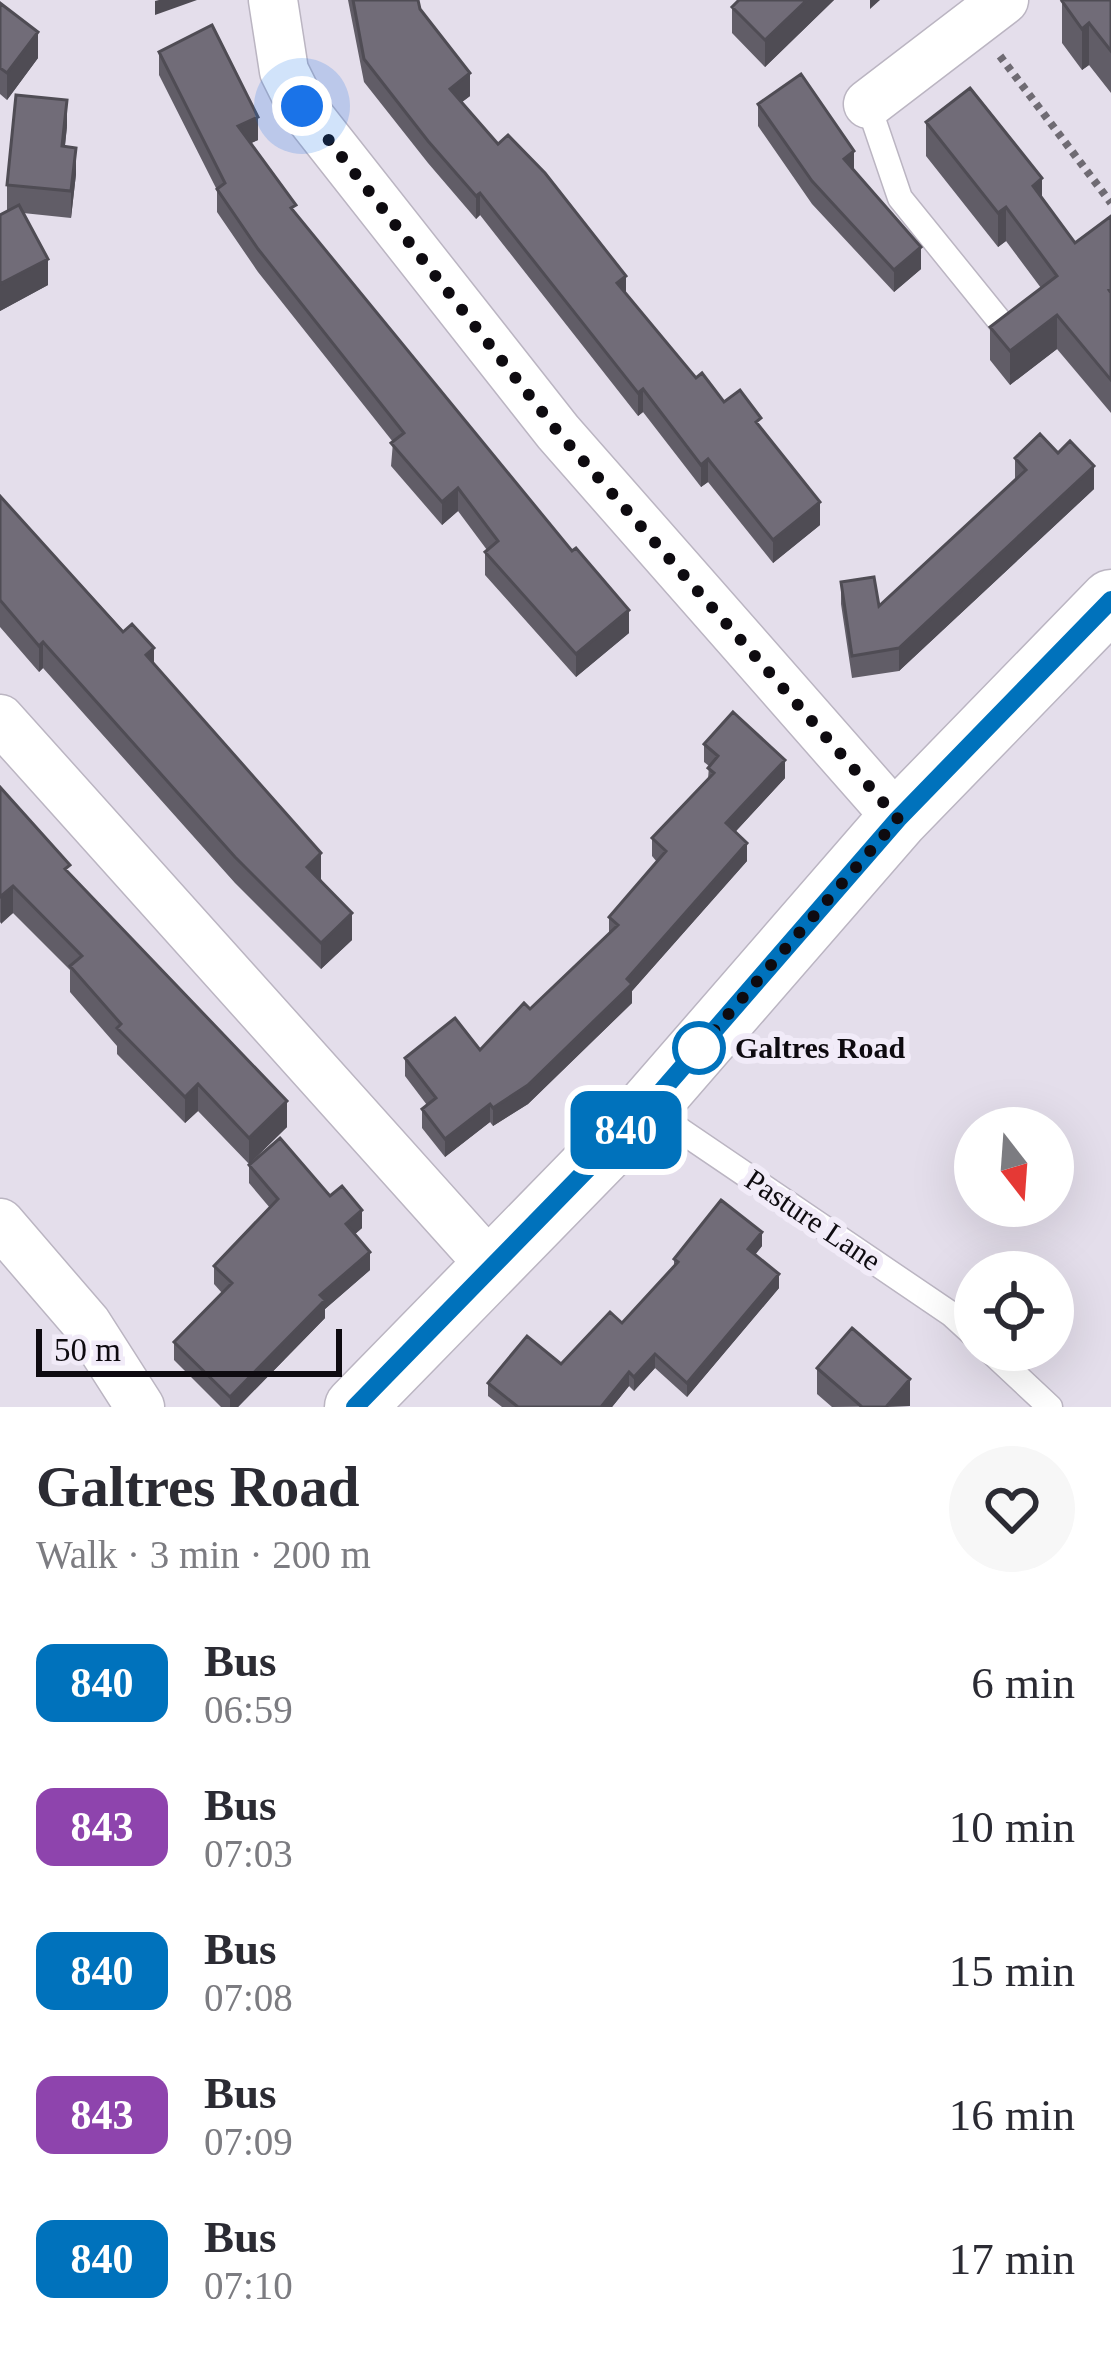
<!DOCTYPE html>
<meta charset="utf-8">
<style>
body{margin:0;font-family:Georgia,serif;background:#f7f7f7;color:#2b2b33;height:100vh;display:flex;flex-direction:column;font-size:45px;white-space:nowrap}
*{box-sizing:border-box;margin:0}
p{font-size:39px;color:#7c7c81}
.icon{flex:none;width:66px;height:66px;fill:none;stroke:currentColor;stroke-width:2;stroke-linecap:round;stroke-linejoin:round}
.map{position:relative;height:1407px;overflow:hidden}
.sheet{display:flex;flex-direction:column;background:#fff;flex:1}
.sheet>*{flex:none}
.badge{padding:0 24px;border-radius:18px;font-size:42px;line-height:78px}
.needle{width:78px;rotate:163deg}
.controls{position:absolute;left:954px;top:1107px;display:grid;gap:24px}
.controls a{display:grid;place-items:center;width:120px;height:120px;border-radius:50%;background:#fff;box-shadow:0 12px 48px #0002;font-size:60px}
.scale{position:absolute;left:36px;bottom:30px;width:306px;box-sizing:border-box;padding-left:12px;border:6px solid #0e0b10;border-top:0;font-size:33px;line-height:42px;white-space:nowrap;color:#0e0b10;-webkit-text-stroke:9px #f1ebf8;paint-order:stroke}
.you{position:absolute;width:60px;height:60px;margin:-30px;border:9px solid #fff;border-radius:50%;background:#1a73e8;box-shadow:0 0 0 18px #1a73e833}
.map>.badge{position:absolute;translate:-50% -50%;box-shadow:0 0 0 6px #fff}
.round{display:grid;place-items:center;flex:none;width:126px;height:126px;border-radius:63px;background:#f7f7f7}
.headline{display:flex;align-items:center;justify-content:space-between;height:204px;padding:0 36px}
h1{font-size:57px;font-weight:800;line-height:90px}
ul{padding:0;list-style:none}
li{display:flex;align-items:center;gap:36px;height:144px;padding:0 36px}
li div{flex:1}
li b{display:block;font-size:45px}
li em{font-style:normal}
li .badge{min-width:132px;font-weight:700;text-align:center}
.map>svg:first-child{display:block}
</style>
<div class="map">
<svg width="1111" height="1407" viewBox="0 0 1111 1407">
<rect width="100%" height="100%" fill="#e4deeb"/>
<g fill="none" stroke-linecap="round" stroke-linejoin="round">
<g stroke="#bbb5c2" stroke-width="27">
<path id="service" d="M 868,104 L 900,198 L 1002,324
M 649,1109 L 951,1314 L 975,1336
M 989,1350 L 1050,1407"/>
</g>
<g stroke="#bbb5c2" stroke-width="51">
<path id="minor" d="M 273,0 L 284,71 L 302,107 L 558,432 L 898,819
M 868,104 L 1004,0
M 0,719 L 492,1267
M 0,1223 L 87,1324 L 140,1407"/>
</g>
<g stroke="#bbb5c2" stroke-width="63">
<path id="tertiary" d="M 355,1407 L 647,1108 L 898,819 L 1111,600"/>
</g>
<path stroke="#6f6b73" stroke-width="8" stroke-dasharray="6 6" stroke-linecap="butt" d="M 1000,56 L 1111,203"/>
<use href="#service" stroke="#fff" stroke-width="24"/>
<use href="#minor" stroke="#fff" stroke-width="48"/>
<use href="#tertiary" stroke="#fff" stroke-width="60"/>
</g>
<path fill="#615d67" d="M 348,0 L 418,0 L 420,9 L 470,96 L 462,102 L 696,378 L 724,402 L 761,428 L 820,525 L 773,563 L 708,482 L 701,487 L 643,412 L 638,416 L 480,215 L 476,219 L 428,163 L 364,82 Z
M 739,0 L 834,0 L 765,67 L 732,33 L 732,7 Z
M 1111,0 L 1111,93 L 1089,65 L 1082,70 L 1062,43 L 1062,1 Z
M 0,3 L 38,58 L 7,100 L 0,94 Z
M 159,52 L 258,140 L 251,143 L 296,213 L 629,633 L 576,677 L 485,575 L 485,552 L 487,550 L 458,511 L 442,525 L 391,466 L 393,442 L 258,272 L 217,212 L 217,190 L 159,75 Z
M 758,104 L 854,171 L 921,269 L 894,292 L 812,204 L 758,126 Z
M 926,122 L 1042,198 L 1075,243 L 1111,216 L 1111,413 L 1057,349 L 1010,385 L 990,360 L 990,327 L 1041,288 L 1006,241 L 998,247 L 926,156 Z
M 67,126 L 65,146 L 76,174 L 71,218 L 23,213 L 48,285 L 0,311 L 0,215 L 7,211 L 7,185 Z
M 1015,458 L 1094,489 L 899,671 L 852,678 L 841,604 L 841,582 L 879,606 L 1015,481 Z
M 0,496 L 154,664 L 321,879 L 352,940 L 321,969 L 235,883 L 43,668 L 39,672 L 0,627 Z
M 704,744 L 785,778 L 735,832 L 747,861 L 632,991 L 632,1003 L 528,1104 L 493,1126 L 490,1122 L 445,1157 L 422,1128 L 422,1109 L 427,1105 L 405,1076 L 405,1058 L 480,1050 L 530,1009 L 609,934 L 609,917 L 657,862 L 652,856 L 652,838 L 708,779 L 709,766 L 704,762 Z
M 0,787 L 70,874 L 287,1127 L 249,1164 L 198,1111 L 185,1123 L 117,1054 L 117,1046 L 70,992 L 70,970 L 13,913 L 0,923 Z
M 249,1165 L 330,1196 L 362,1228 L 355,1234 L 370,1270 L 325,1309 L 325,1318 L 238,1407 L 221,1407 L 174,1360 L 174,1342 L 222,1293 L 214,1284 L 214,1266 L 270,1208 L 249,1183 Z
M 762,1246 L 755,1255 L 779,1288 L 687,1397 L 655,1368 L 634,1391 L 629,1386 L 612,1407 L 502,1407 L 488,1396 L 488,1383 L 561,1364 L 622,1323 L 674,1266 L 674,1259 Z
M 817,1368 L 910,1406 L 832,1407 L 817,1394 Z"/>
<path fill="#4f4c54" d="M 159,0 L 197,0 L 155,15 L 155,1 Z
M 807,0 L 834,0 L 765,67 L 765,40 Z
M 870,0 L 880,0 L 870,9 Z
M 1089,23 L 1089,65 L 1082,70 L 1082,29 Z
M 38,32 L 38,58 L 7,100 L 7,73 Z
M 470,73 L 470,96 L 450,111 L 450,89 Z
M 67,100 L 67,126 L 62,172 L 62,146 Z
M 258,117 L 258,140 L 238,149 L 238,126 Z
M 76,148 L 76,174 L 71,218 L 71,191 Z
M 854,151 L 854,174 L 844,159 Z
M 1042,178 L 1042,212 L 1033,186 Z
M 480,193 L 480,215 L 476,219 L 476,196 Z
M 1006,207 L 1006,241 L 998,247 L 998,213 Z
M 921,247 L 921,269 L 894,292 L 894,270 Z
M 48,259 L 48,285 L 0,311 L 0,284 Z
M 626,276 L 626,298 L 617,283 Z
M 1057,315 L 1057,349 L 1010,385 L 1010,351 Z
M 643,389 L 643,412 L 638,416 L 638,393 Z
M 708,459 L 708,482 L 701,487 L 701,465 Z
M 1094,466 L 1094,489 L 899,671 L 899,648 Z
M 458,488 L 458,511 L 442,525 L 442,502 Z
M 820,502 L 820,525 L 773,563 L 773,540 Z
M 629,610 L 629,633 L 576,677 L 576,654 Z
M 43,642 L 43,668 L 39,672 L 39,646 Z
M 154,648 L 154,674 L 146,655 Z
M 785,760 L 785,778 L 726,842 L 726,823 Z
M 747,843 L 747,861 L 632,991 L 632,1003 L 528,1104 L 493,1126 L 493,1108 L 627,979 Z
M 321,853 L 321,879 L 307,893 L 307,867 Z
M 13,886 L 13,913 L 1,924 L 1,897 Z
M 352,913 L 352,940 L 321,969 L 321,943 Z
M 198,1084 L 198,1111 L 185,1123 L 185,1097 Z
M 287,1101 L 287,1127 L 249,1164 L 249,1138 Z
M 490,1104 L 490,1122 L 445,1157 L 445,1139 Z
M 362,1210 L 362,1228 L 346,1242 L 346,1224 Z
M 762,1232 L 762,1246 L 748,1263 L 748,1249 Z
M 370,1252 L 370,1270 L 325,1309 L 325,1318 L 238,1407 L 230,1407 L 230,1397 L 320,1295 Z
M 779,1274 L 779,1288 L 687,1397 L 687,1383 Z
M 655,1354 L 655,1368 L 634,1391 L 634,1377 Z
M 629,1372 L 629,1386 L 612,1407 L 601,1407 Z
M 910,1379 L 910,1406 L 886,1407 Z"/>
<path fill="#716c78" stroke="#4f4c54" stroke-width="3" d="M 353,0 L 418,0 L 420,9 L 470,73 L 450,89 L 498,144 L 508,135 L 545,173 L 626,276 L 617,283 L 696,378 L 702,373 L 724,402 L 740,390 L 761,418 L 756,422 L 820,502 L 773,540 L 708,459 L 701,465 L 643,389 L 638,393 L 480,193 L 476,196 L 428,141 L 364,59 Z
M 739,0 L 807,0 L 765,40 L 732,7 Z
M 1064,0 L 1111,0 L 1111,51 L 1089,23 L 1082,29 L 1062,1 Z
M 0,3 L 38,32 L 7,73 L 0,68 Z
M 212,25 L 258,117 L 238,126 L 296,205 L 291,208 L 572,551 L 576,548 L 629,610 L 576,654 L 485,552 L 498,541 L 458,488 L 442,502 L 391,443 L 404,433 L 258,249 L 217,189 L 225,183 L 159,52 Z
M 801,74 L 854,151 L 844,159 L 921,247 L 894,270 L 812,181 L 758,104 Z
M 970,88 L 1042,178 L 1033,186 L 1075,243 L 1111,216 L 1111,289 L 1109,290 L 1111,293 L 1111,380 L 1057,315 L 1010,351 L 990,327 L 1057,276 L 1006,207 L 998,213 L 926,122 Z
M 16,95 L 67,100 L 62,146 L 76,148 L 71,191 L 7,185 Z
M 19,205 L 48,259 L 0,284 L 0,215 Z
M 1040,434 L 1058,453 L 1070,441 L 1094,466 L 899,648 L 852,656 L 841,582 L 874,577 L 879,606 L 1026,470 L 1015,458 Z
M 0,496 L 123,632 L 132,624 L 154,648 L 146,655 L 321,853 L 307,867 L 352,913 L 321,943 L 235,857 L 43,642 L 39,646 L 0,600 Z
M 733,712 L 785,760 L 726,823 L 747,843 L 627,979 L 632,984 L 528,1085 L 493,1108 L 490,1104 L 445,1139 L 422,1109 L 436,1098 L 405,1058 L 455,1018 L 480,1050 L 524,1003 L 530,1009 L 618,925 L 609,917 L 666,851 L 652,838 L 714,773 L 708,768 L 718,756 L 704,744 Z
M 0,787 L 70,865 L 65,869 L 287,1101 L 249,1138 L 198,1084 L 185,1097 L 117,1028 L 121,1024 L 70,966 L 82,956 L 13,886 L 0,897 Z
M 280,1138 L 330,1196 L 342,1186 L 362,1210 L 346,1224 L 370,1252 L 320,1295 L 325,1300 L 230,1397 L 174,1342 L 232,1283 L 214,1266 L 278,1199 L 249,1165 Z
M 721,1200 L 762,1232 L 748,1249 L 779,1274 L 687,1383 L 655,1354 L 634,1377 L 629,1372 L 601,1407 L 518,1407 L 488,1383 L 527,1336 L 561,1364 L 610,1312 L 622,1323 L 678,1262 L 674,1259 Z
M 852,1328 L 910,1379 L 886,1407 L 862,1407 L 817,1368 Z"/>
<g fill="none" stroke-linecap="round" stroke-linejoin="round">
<g stroke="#fff" stroke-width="27">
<path id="line" d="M 355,1407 L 647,1108 L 898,819 L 1111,600"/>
</g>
<use href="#line" stroke="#0072bc" stroke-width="18"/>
<path stroke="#0e0b10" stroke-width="12" stroke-dasharray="0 21.6" d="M 302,106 L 558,432 L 898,819 L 699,1048"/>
</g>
<circle fill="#fff" stroke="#0072bc" stroke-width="6" cx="699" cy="1048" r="24"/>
<g text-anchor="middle" stroke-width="12" stroke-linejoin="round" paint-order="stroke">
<g font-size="30" font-weight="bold" fill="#0e0b10" stroke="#f1ebf8" text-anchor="start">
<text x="735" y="1058">Galtres Road</text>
</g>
<g font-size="30" fill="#0e0b10" stroke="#f1ebf8">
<text transform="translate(813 1220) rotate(34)" y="10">Pasture Lane</text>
</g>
</g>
</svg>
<div class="controls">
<a><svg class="needle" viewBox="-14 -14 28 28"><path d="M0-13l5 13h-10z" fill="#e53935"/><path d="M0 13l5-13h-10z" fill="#7c7c81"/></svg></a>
<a><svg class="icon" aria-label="locate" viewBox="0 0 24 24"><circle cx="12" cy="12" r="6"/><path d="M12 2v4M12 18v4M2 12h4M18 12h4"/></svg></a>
</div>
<div class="scale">50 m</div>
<div class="you" style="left:302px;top:106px"></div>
<b class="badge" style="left:626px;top:1130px;background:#0072bc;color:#fff">840</b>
</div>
<section class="sheet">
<div class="headline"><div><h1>Galtres Road</h1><p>Walk · 3 min · 200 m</p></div><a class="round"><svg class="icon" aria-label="heart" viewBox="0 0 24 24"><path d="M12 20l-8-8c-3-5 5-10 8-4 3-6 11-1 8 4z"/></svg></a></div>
<ul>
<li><span class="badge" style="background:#0072bc;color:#fff">840</span><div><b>Bus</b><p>06:59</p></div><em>6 min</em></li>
<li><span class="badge" style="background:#8e44ad;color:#fff">843</span><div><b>Bus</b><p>07:03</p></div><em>10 min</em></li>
<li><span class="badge" style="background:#0072bc;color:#fff">840</span><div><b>Bus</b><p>07:08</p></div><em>15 min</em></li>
<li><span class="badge" style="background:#8e44ad;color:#fff">843</span><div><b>Bus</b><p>07:09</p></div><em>16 min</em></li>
<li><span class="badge" style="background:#0072bc;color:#fff">840</span><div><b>Bus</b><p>07:10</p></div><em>17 min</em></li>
</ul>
</section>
